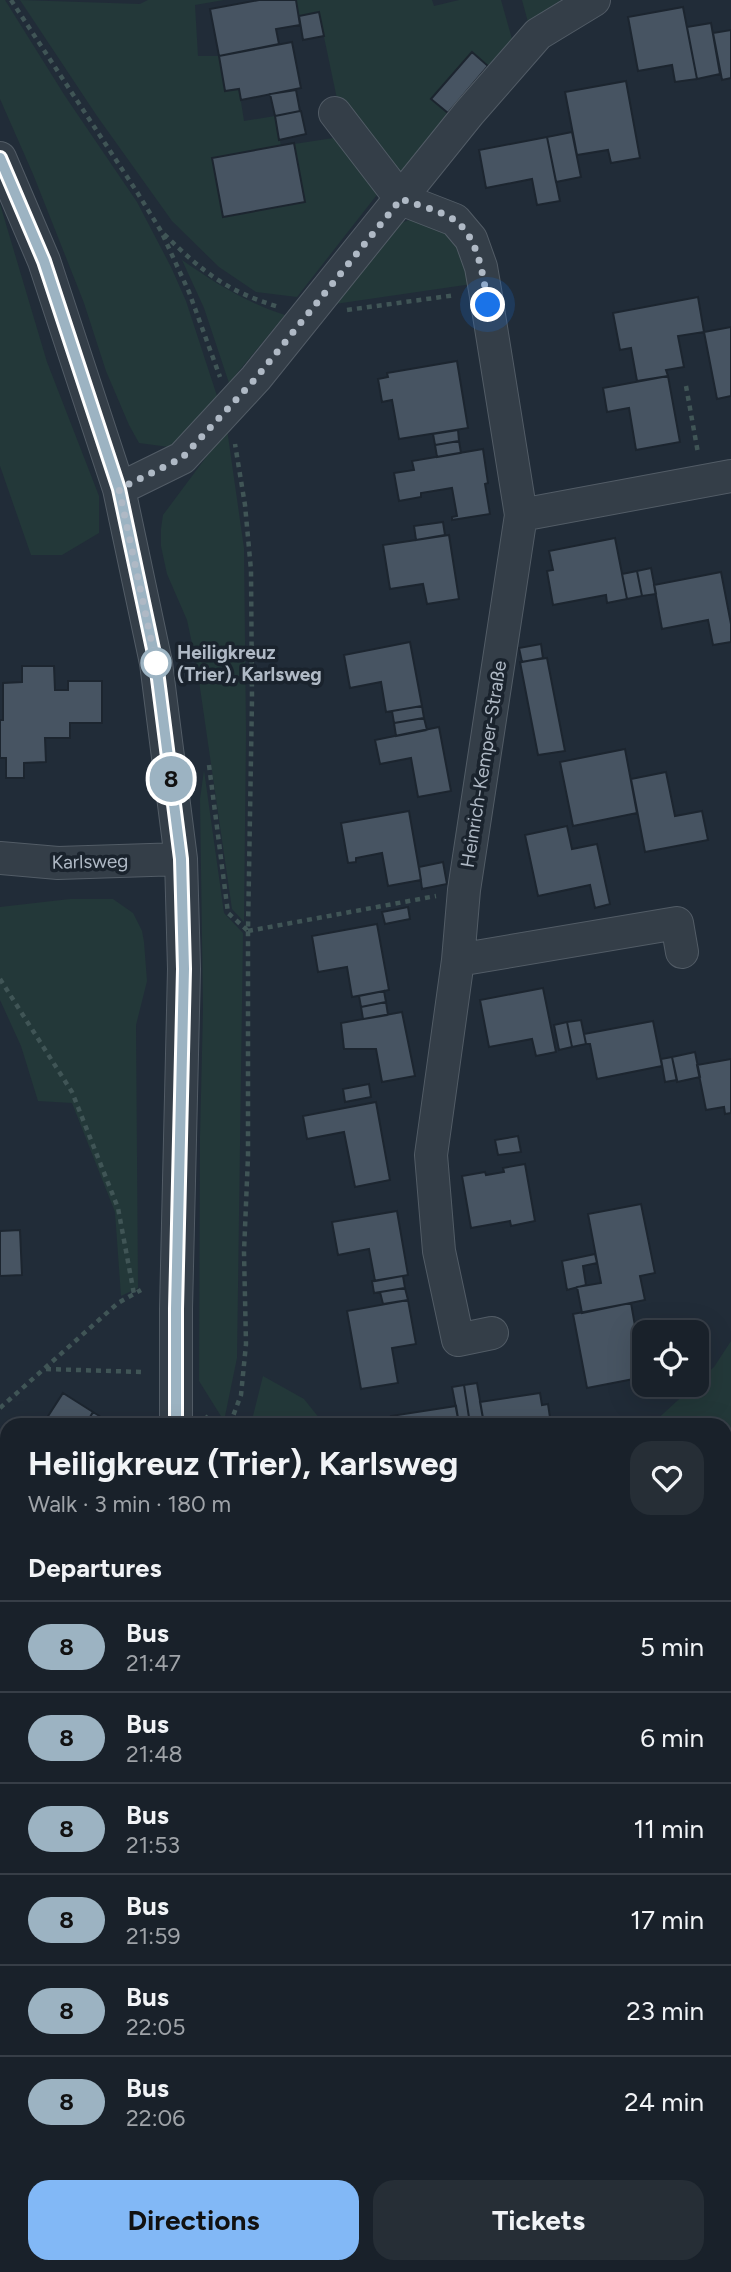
<!DOCTYPE html>
<meta charset="utf-8">
<style>
body{margin:0;font-family:Figtree,sans-serif;background:#262e36;color:#f1f3f6;height:100vh;display:flex;flex-direction:column;font-size:26px;white-space:nowrap}
*{box-sizing:border-box;margin:0}
p{font-size:23px;color:#9fa3a8}
.icon{flex:none;width:38px;height:38px;fill:none;stroke:currentColor;stroke-width:2;stroke-linecap:round;stroke-linejoin:round}
.map{position:relative;flex:1;overflow:hidden}
.sheet{position:absolute;left:0px;top:1418px;width:732px;height:856px;display:flex;flex-direction:column;background:#19212a;border-radius:21px 21px 0 0;box-shadow:0 7px 28px #0002,0 0 0 2px #373e47}
.sheet>*{flex:none}
.badge{padding:0 14px;border-radius:23px;font-size:24px;line-height:46px}
.buttons{position:absolute;left:632px;top:1320px;display:grid;gap:14px}
.buttons a{display:grid;place-items:center;width:77px;height:77px;border-radius:14px;background:#19212a;box-shadow:0 7px 28px #0002,0 0 0 2px #373e47;font-size:35px}
.you{position:absolute;width:35px;height:35px;margin:-18px;border:5px solid #fff;border-radius:50%;background:#1a73e8;box-shadow:0 0 0 10px #1a73e833}
.map>.badge{position:absolute;translate:-50% -50%;box-shadow:0 0 0 4px #fff}
h2{padding:0 28px;font-size:26px;line-height:63px}
.round{display:grid;place-items:center;flex:none;width:74px;height:74px;border-radius:21px;background:#262e36}
.overview{display:flex;align-items:center;justify-content:space-between;height:119px;padding:0 28px}
h1{font-size:33px;font-weight:700;line-height:52px}
.primary-button{display:flex;gap:14px;margin-top:auto;padding:14px 28px}
.primary-button a{flex:1;height:80px;border-radius:21px;background:#82b8f6;color:#111;font-size:28px;font-weight:700;line-height:80px;text-align:center}
.primary-button a+a{background:#262e36;color:#f1f3f6}
ul{padding:0;list-style:none}
li{display:flex;align-items:center;gap:21px;height:91px;padding:0 28px;border-top:2px solid #373e47}
li div{flex:1}
li b{display:block;font-size:26px}
li em{font-style:normal}
li .badge{min-width:77px;font-weight:700;text-align:center}
.map>svg:first-child{display:block}
</style>
<div class="map">
<svg width="731" height="2272" viewBox="0 0 731 2272">
<rect width="100%" height="100%" fill="#212c38"/>
<path fill="#233839" d="M 0,0 L 5,0 L 65,96 L 137,202 L 171,267 L 186,301 L 217,396 L 184,441 L 169,447 L 139,443 L 129,425 L 106,371 L 84,303 L 33,174 L 0,99 Z
M 20,0 L 140,4 L 148,0 L 224,0 L 195,5 L 198,56 L 219,56 L 225,91 L 239,89 L 244,121 L 275,116 L 281,146 L 340,137 L 383,187 L 297,297 L 256,292 L 219,267 L 172,221 L 97,116 Z
M 296,0 L 432,0 L 434,6 L 459,0 L 501,0 L 512,39 L 488,66 L 472,52 L 431,99 L 448,113 L 396,178 L 337,99 L 319,13 L 299,16 Z
M 522,0 L 561,0 L 528,22 Z
M 0,204 L 47,362 L 99,496 L 99,533 L 62,555 L 31,555 L 0,466 Z
M 411,219 L 436,222 L 459,240 L 472,284 L 328,305 L 387,229 Z
M 182,260 C 215,283 247,303 285,315 L 229,383 L 204,308 Z
M 227,429 L 244,548 L 246,733 L 244,922 L 232,909 L 197,667 L 187,620 L 167,574 L 161,546 L 161,529 L 163,515 Z
M 204,770 L 224,913 L 243,933 L 237,1358 L 224,1421 L 199,1381 L 200,1137 L 203,1009 L 200,799 Z
M 70,899 L 113,899 L 133,913 L 142,931 L 144,942 L 147,981 L 136,1025 L 138,1288 L 121,1296 L 115,1212 L 72,1103 L 38,1101 L 21,1046 L 0,1000 L 0,907 Z
M 731,1341 L 731,2064 L 725,2067 L 724,1424 L 652,1424 L 714,1367 Z
M 263,1376 L 304,1399 L 324,1424 L 251,1424 Z
M 731,2071 L 731,2272 L 673,2272 L 673,2266 L 724,2266 L 724,2077 Z
M 36,2266 L 248,2266 L 250,2272 L 28,2272 Z
M 320,2266 L 657,2266 L 657,2272 L 322,2272 Z"/>
<path fill="#475462" stroke="#1c252f" stroke-width="2" d="M 259,0 L 296,0 L 300,25 L 276,29 L 279,44 L 219,56 L 210,9 Z
M 683,7 L 697,79 L 675,82 L 672,65 L 638,71 L 628,17 Z
M 319,12 L 324,36 L 303,40 L 299,16 Z
M 711,23 L 720,74 L 697,79 L 687,27 Z
M 731,30 L 731,78 L 722,80 L 713,33 Z
M 292,42 L 301,88 L 241,100 L 239,89 L 225,91 L 219,56 Z
M 472,52 L 488,66 L 448,113 L 431,99 Z
M 626,81 L 640,158 L 611,163 L 608,150 L 577,155 L 565,92 Z
M 296,90 L 300,111 L 275,116 L 270,94 Z
M 300,111 L 301,111 L 306,134 L 279,140 L 275,116 Z
M 572,132 L 581,177 L 556,182 L 547,137 Z
M 547,137 L 560,201 L 537,205 L 532,179 L 486,188 L 479,150 Z
M 294,143 L 305,202 L 223,217 L 212,158 Z
M 698,297 L 704,332 L 678,336 L 684,367 L 666,370 L 668,376 L 637,381 L 631,348 L 620,350 L 613,313 Z
M 731,327 L 731,396 L 717,399 L 704,332 Z
M 457,361 L 468,428 L 399,439 L 392,400 L 382,402 L 378,379 L 388,377 L 387,373 Z
M 668,376 L 680,442 L 636,450 L 629,408 L 607,412 L 603,388 Z
M 458,430 L 459,441 L 435,445 L 433,434 Z
M 459,441 L 461,453 L 437,457 L 435,445 Z
M 483,449 L 488,483 L 485,484 L 490,514 L 452,520 L 452,517 L 457,516 L 452,488 L 421,493 L 421,497 L 399,501 L 394,473 L 414,470 L 412,461 Z
M 443,522 L 445,535 L 416,540 L 414,526 Z
M 449,535 L 459,599 L 427,604 L 423,584 L 390,589 L 383,545 Z
M 615,538 L 627,599 L 607,603 L 606,595 L 553,605 L 547,571 L 553,570 L 549,551 Z
M 651,568 L 656,594 L 642,596 L 637,571 Z
M 637,571 L 642,596 L 627,599 L 622,574 Z
M 721,572 L 731,624 L 731,642 L 713,645 L 708,620 L 662,629 L 654,585 Z
M 410,642 L 422,706 L 386,712 L 381,682 L 350,688 L 344,655 Z
M 541,644 L 543,658 L 522,662 L 519,648 Z
M 547,658 L 565,751 L 538,755 L 520,662 Z
M 22,666 L 54,666 L 55,690 L 68,690 L 68,681 L 102,681 L 102,723 L 70,723 L 70,738 L 45,738 L 46,762 L 24,763 L 24,778 L 6,778 L 6,758 L 0,758 L 0,720 L 3,720 L 3,683 L 22,682 Z
M 422,706 L 424,718 L 394,723 L 392,711 Z
M 424,718 L 427,730 L 396,736 L 394,723 Z
M 439,727 L 451,791 L 418,797 L 411,758 L 380,764 L 375,740 Z
M 625,749 L 637,813 L 573,826 L 560,762 Z
M 666,772 L 675,816 L 702,811 L 708,840 L 645,852 L 631,779 Z
M 409,811 L 421,880 L 388,886 L 382,853 L 356,858 L 356,862 L 348,863 L 341,823 Z
M 567,826 L 572,849 L 597,844 L 610,904 L 595,908 L 590,885 L 538,896 L 525,835 Z
M 443,862 L 447,884 L 422,889 L 419,867 Z
M 408,907 L 410,919 L 385,924 L 382,912 Z
M 377,924 L 389,990 L 352,997 L 347,967 L 318,972 L 312,936 Z
M 543,988 L 556,1052 L 536,1056 L 532,1039 L 489,1047 L 480,1000 Z
M 384,991 L 386,1002 L 361,1007 L 359,996 Z
M 386,1002 L 388,1015 L 363,1019 L 361,1007 Z
M 402,1012 L 415,1076 L 382,1082 L 376,1049 L 344,1049 L 341,1023 Z
M 581,1020 L 586,1044 L 572,1047 L 567,1022 Z
M 653,1021 L 662,1066 L 597,1079 L 590,1044 L 586,1044 L 584,1034 Z
M 567,1022 L 572,1047 L 559,1050 L 554,1025 Z
M 695,1052 L 700,1077 L 677,1082 L 672,1057 Z
M 672,1057 L 677,1080 L 665,1082 L 661,1059 Z
M 731,1059 L 731,1113 L 725,1114 L 724,1107 L 706,1110 L 697,1065 Z
M 369,1084 L 371,1097 L 345,1102 L 343,1089 Z
M 376,1102 L 390,1180 L 355,1187 L 344,1132 L 307,1139 L 303,1116 Z
M 518,1136 L 521,1152 L 498,1155 L 495,1140 Z
M 525,1164 L 535,1221 L 511,1226 L 510,1221 L 471,1228 L 462,1176 L 485,1172 L 486,1175 L 504,1172 L 503,1168 Z
M 641,1204 L 655,1273 L 640,1276 L 645,1300 L 582,1313 L 577,1287 L 601,1283 L 588,1214 Z
M 397,1211 L 408,1275 L 375,1281 L 369,1249 L 338,1255 L 332,1222 Z
M 20,1230 L 22,1275 L 0,1276 L 0,1231 Z
M 595,1254 L 597,1263 L 583,1266 L 586,1285 L 567,1290 L 562,1261 Z
M 403,1276 L 405,1288 L 374,1293 L 372,1281 Z
M 405,1288 L 408,1300 L 383,1304 L 380,1292 Z
M 408,1300 L 416,1344 L 392,1348 L 398,1383 L 361,1389 L 347,1311 Z
M 631,1303 L 644,1377 L 587,1388 L 573,1314 Z
M 477,1383 L 484,1424 L 470,1424 L 464,1385 Z
M 464,1385 L 470,1424 L 459,1424 L 452,1387 Z
M 63,1393 L 93,1412 L 86,1424 L 43,1424 Z
M 540,1393 L 542,1405 L 548,1404 L 551,1424 L 484,1424 L 480,1402 Z
M 456,1406 L 459,1424 L 392,1424 L 391,1416 Z
M 93,1412 L 112,1424 L 86,1424 Z
M 3,1498 L 7,1500 L 7,1558 L 0,1569 L 0,1503 Z
M 0,1641 L 7,1645 L 7,1685 L 0,1696 Z
M 0,2061 L 7,2066 L 7,2118 L 0,2129 Z
M 0,2165 L 7,2170 L 7,2261 L 4,2259 L 0,2265 Z"/>
<g fill="none" stroke-linecap="round" stroke-linejoin="round">
<g stroke="#525c66" stroke-width="34">
<path id="minor" d="M 335,113 L 401,199 L 455,220 L 471,239 L 481,267 L 485,290 L 521,515 L 464,890 L 458,960 L 431,1155 L 439,1251 L 458,1340 L 492,1333
M 0,158 L 44,261 L 119,489 L 156,663 L 181,859 L 184,969 L 176,1309 L 176,1424
M 119,489 L 182,458 L 256,378 L 469,113 L 538,34 L 594,0
M 521,515 L 731,476
M 0,858 L 58,863 L 181,859
M 458,960 L 677,923 L 682,952
M 0,1892 L 7,1888
M 272,2266 L 274,2272"/>
</g>
<path stroke="#405556" stroke-width="4.5" stroke-dasharray="5 5" stroke-linecap="butt" d="M 11,0 L 137,192 L 161,231 L 189,292 L 220,377
M 164,234 C 203,272 226,291 279,307
M 347,310 L 456,295
M 686,386 L 698,453
M 209,765 L 228,913 L 247,930
M 248,931 L 436,896
M 0,979 L 72,1092 L 118,1208 L 134,1294
M 46,1369 L 142,1372
M 0,1408 L 118,1303 L 141,1290
M 205,1416 L 213,1424
M 230,1424 L 241,1395 L 246,1344 L 244,1252 L 248,1156 L 248,931 L 252,699 L 251,570 L 245,505 L 235,444
M 0,1624 L 7,1629
M 724,1752 L 731,1746
M 724,2078 L 731,2077
M 312,2266 L 313,2272
M 666,2266 L 666,2272
M 18,2272 L 25,2266"/>
<use href="#minor" stroke="#343e48" stroke-width="32"/>
</g>
<g fill="none" stroke-linecap="round" stroke-linejoin="round">
<g stroke="#fff" stroke-width="16">
<path id="line" d="M 0,158 L 44,261 L 119,489 L 156,663 L 181,859 L 184,969 L 176,1309 L 176,1424"/>
</g>
<use href="#line" stroke="#9cb3c2" stroke-width="10"/>
<path stroke="#afb9c5" stroke-width="7" stroke-dasharray="0 12.6" d="M 156,663 L 119,489 L 182,458 L 256,378 L 401,199 C 418,205 438,210 453,219 C 479,236 483,277 488,305"/>
</g>
<circle fill="#fff" stroke="#9cb3c2" stroke-width="3.5" cx="156" cy="663" r="14"/>
<g text-anchor="middle" stroke-width="7" stroke-linejoin="round" paint-order="stroke">
<g font-size="19" font-weight="bold" fill="#afb9c5" stroke="#1a232d" text-anchor="start">
<text x="177" y="659">Heiligkreuz<tspan x="177" dy="22">(Trier), Karlsweg</tspan></text>
</g>
<g font-size="19" fill="#afb9c5" stroke="#1a232d">
<text transform="translate(483 764) rotate(-81)" y="7">Heinrich-Kemper-Straße</text>
<text transform="translate(90 861) rotate(-1)" y="7">Karlsweg</text>
</g>
</g>
</svg>
<div class="buttons">
<a><svg class="icon" aria-label="locate" viewBox="0 0 24 24"><circle cx="12" cy="12" r="6"/><path d="M12 2v4M12 18v4M2 12h4M18 12h4"/></svg></a>
</div>
<div class="you" style="left:488px;top:305px"></div>
<b class="badge" style="left:171px;top:779px;background:#9cb3c2;color:#111">8</b>
<section class="sheet">
<div class="overview"><div><h1>Heiligkreuz (Trier), Karlsweg</h1><p>Walk · 3 min · 180 m</p></div><a class="round"><svg class="icon" aria-label="heart" viewBox="0 0 24 24"><path d="M12 20l-8-8c-3-5 5-10 8-4 3-6 11-1 8 4z"/></svg></a></div>
<h2>Departures</h2>
<ul>
<li><span class="badge" style="background:#9cb3c2;color:#111">8</span><div><b>Bus</b><p>21:47</p></div><em>5 min</em></li>
<li><span class="badge" style="background:#9cb3c2;color:#111">8</span><div><b>Bus</b><p>21:48</p></div><em>6 min</em></li>
<li><span class="badge" style="background:#9cb3c2;color:#111">8</span><div><b>Bus</b><p>21:53</p></div><em>11 min</em></li>
<li><span class="badge" style="background:#9cb3c2;color:#111">8</span><div><b>Bus</b><p>21:59</p></div><em>17 min</em></li>
<li><span class="badge" style="background:#9cb3c2;color:#111">8</span><div><b>Bus</b><p>22:05</p></div><em>23 min</em></li>
<li><span class="badge" style="background:#9cb3c2;color:#111">8</span><div><b>Bus</b><p>22:06</p></div><em>24 min</em></li>
</ul>
<div class="primary-button"><a>Directions</a><a>Tickets</a></div>
</section>
</div>
